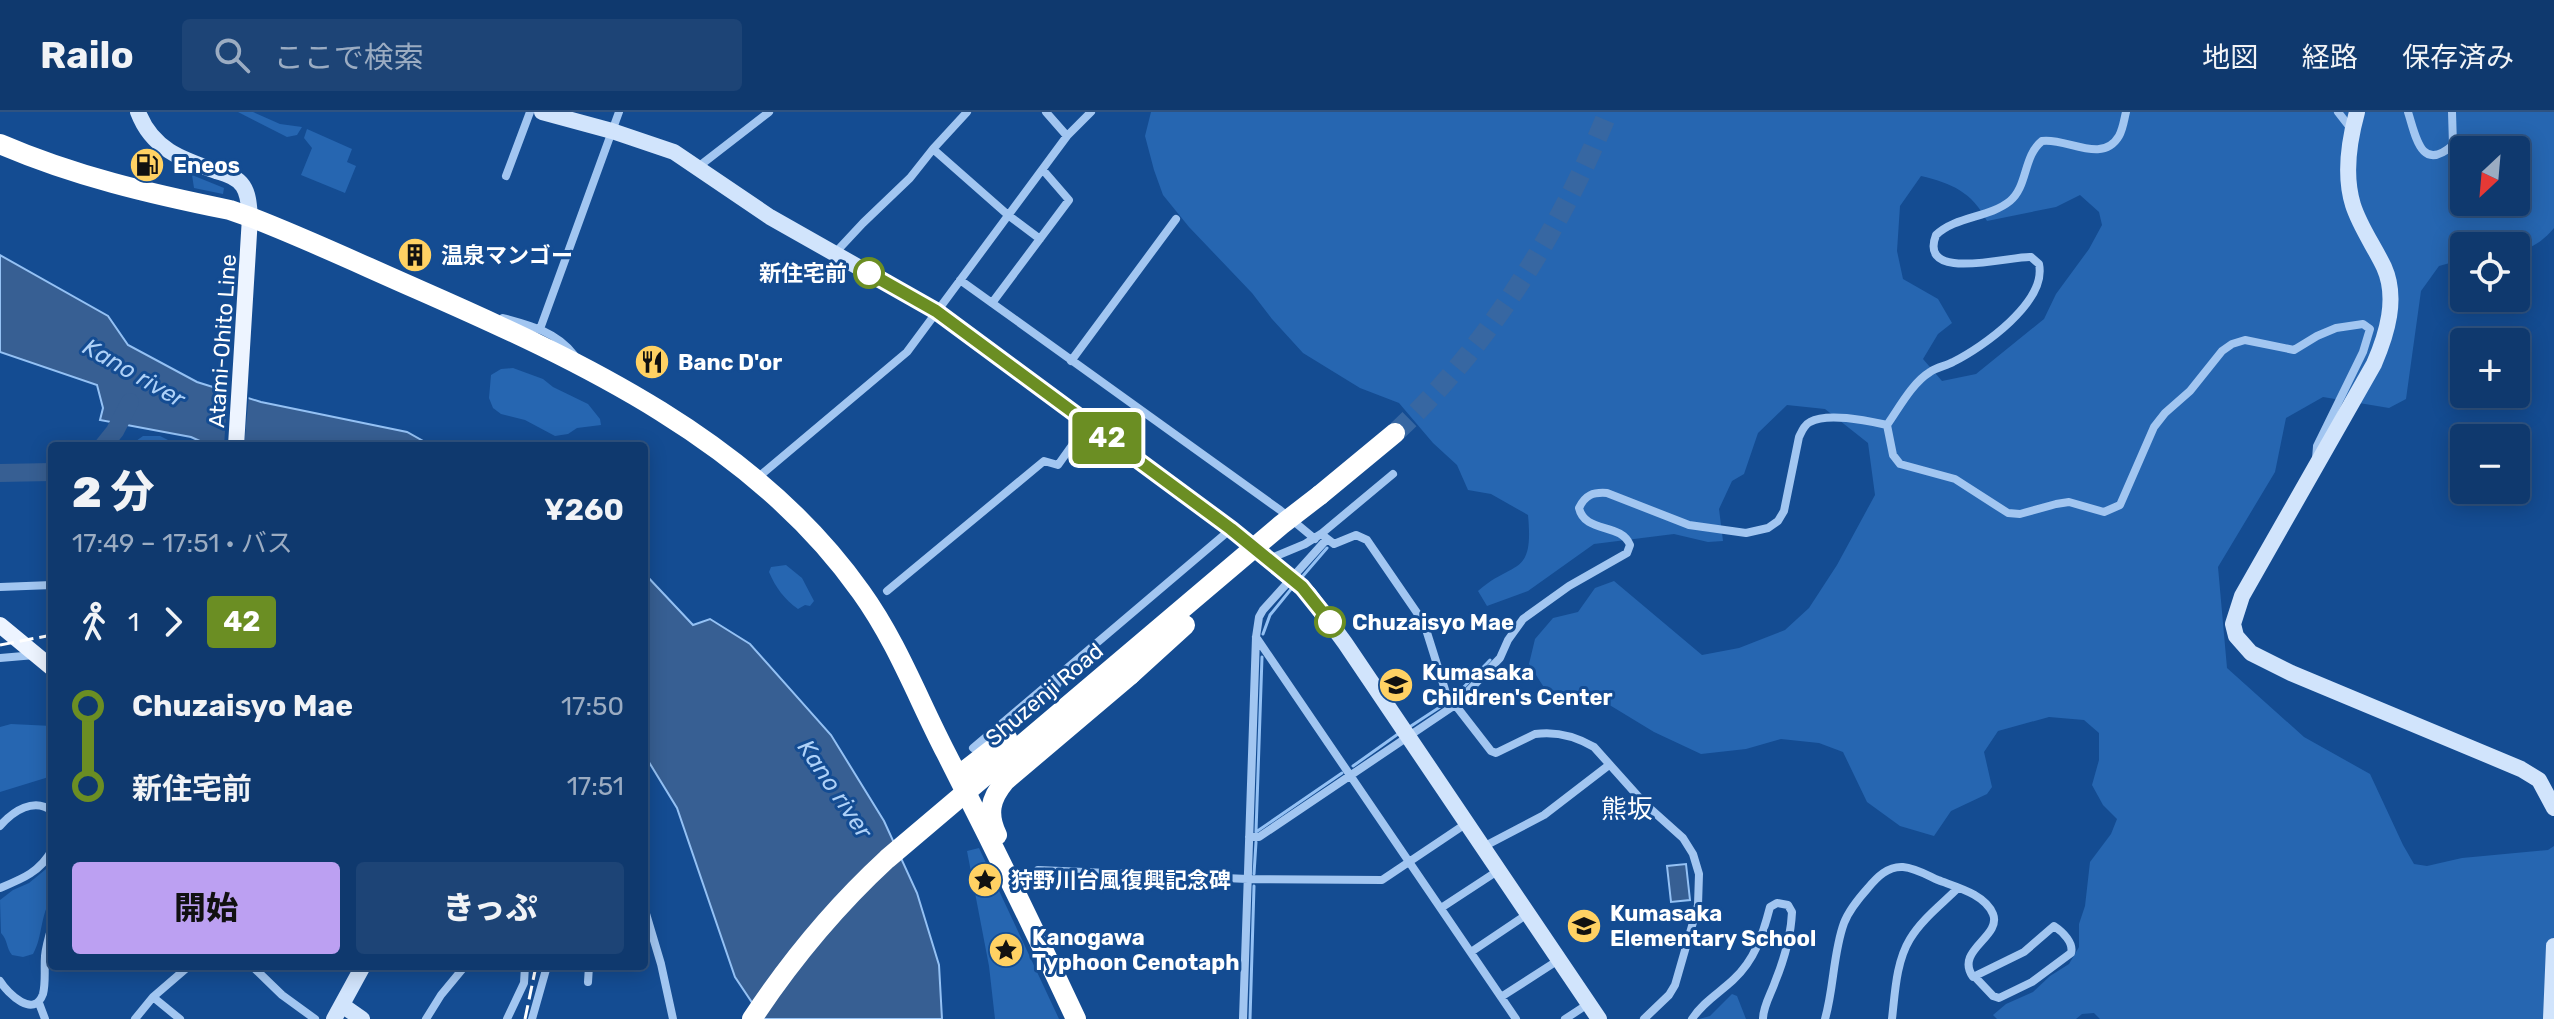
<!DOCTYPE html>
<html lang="ja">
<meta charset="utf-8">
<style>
body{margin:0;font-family:Rubik,"Noto Sans JP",sans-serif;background:#1d4476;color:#f1f3f6;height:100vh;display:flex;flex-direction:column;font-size:30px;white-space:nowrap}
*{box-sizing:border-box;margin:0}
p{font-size:26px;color:#9bacc2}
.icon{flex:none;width:44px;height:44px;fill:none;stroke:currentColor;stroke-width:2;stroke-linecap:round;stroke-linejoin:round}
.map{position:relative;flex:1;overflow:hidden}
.panel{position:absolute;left:48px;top:330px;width:600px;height:528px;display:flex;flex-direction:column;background:#0f396e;border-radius:8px;box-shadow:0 4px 20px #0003,0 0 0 2px #2f5381}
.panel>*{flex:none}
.badge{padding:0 16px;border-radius:6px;font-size:28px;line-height:52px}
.needle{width:52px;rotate:206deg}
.fabs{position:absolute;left:2450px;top:24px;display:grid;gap:16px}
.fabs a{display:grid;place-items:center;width:80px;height:80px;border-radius:8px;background:#0f396e;box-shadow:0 4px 20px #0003,0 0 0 2px #2f5381;font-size:40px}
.map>.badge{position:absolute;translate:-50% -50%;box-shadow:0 0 0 4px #fff}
.legs{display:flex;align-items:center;gap:12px;height:88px;padding:0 24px;font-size:26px}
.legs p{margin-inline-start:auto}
.overview{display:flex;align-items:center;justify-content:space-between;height:136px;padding:0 24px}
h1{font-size:44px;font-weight:800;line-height:60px}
.action{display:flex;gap:16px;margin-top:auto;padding:16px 24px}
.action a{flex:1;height:92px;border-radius:8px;background:#bca0f2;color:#111;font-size:32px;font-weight:800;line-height:92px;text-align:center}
.action a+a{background:#1d4476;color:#f1f3f6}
ul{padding:0 24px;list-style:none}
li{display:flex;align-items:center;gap:28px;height:80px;font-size:30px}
li i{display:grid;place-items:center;width:12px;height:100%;margin:0 10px;background:currentColor}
li i::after{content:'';width:20px;height:20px;margin:-10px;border:6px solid;border-radius:50%;background:#0f396e}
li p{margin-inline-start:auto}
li:first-child i{background:linear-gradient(#0000 50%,currentColor 0)}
li:last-child i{background:linear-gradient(currentColor 50%,#0000 0)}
header{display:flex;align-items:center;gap:48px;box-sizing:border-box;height:112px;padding:0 40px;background:#0f396e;border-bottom:2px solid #2f5381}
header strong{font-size:38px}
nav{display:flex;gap:44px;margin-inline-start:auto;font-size:28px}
.search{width:560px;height:72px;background:#1d4476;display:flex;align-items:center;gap:20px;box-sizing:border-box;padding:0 28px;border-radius:8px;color:#9bacc2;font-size:30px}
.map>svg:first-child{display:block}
</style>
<header>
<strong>Railo</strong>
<div class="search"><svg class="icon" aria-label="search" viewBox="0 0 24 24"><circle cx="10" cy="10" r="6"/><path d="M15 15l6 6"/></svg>ここで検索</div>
<nav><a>地図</a><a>経路</a><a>保存済み</a></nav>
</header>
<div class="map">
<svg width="2554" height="907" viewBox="0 0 2554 907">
<rect width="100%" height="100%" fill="#144c92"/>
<path fill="#2666b1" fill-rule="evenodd" d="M 238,0 L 253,0 L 280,12 L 302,15 L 297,23 L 287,25 Z
M 1151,0 L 2554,0 L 2554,116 C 2543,129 2533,136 2516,139 L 2516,134 L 2464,134 L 2464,147 L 2439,154 L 2421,179 L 2406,287 L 2389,296 L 2323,285 L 2286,306 L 2275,360 L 2218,455 L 2227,556 L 2304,625 L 2370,662 L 2403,733 L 2414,752 L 2427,754 L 2462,746 L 2548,738 L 2554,734 L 2554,907 L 2100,907 L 2094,901 L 2082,902 L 2076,907 L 1997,907 L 1993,903 L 2006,892 L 2033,880 L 2050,864 L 2069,852 L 2079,835 L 2079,812 L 2085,794 L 2090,750 L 2111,722 L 2117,707 L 2103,693 L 2092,673 L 2099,648 L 2099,621 L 2084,608 L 2049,605 L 1998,619 L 1984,640 L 1992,675 L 1987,682 L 1951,699 L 1934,724 L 1900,714 L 1867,690 L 1843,640 L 1819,631 L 1781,627 L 1746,637 L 1701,642 L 1654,620 L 1598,586 L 1545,577 L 1529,552 L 1535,527 L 1553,506 L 1578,500 L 1595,476 L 1614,469 L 1702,543 L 1739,536 L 1785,518 L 1809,496 L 1837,453 L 1875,383 L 1868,331 L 1825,297 L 1787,293 L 1758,321 L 1744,362 L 1732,369 L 1719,397 L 1723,429 L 1708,430 L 1674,422 L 1594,432 L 1528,479 L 1487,494 L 1478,479 C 1514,447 1534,466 1528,403 L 1491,382 L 1468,378 L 1457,353 L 1433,331 L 1399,291 L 1360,276 L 1303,241 L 1272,207 L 1252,181 L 1189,115 L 1163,83 L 1154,58 L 1145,24 ZM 2464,38 L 2516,38 L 2516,90 L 2464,90 ZM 1921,64 C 1951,71 1972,80 1987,109 L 2056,95 L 2080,83 L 2099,100 L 2102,113 L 2089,137 L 2056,182 L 2044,207 L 1976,262 L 1942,269 L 1923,247 L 1938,222 L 1952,211 L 1938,187 L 1903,167 L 1897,139 L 1900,94 Z
M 307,17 L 352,37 L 347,50 L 356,54 L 345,81 L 301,63 L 312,36 L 304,26 Z
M 192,63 L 224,76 L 223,82 L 194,76 Z
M 513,256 L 543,267 L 553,275 L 588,292 L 600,307 L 601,313 L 577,316 L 568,322 L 555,324 L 525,308 L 501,302 L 493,296 L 489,286 L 491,263 L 501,257 Z
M 143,324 L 160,324 L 180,334 L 129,334 Z
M 786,453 L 802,466 L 814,489 L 810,494 L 805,493 L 798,497 C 784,487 776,476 769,460 L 771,455 Z
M 11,612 L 52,614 L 52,664 L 0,680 L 0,615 Z
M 979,736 L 1059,907 L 995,907 L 989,854 L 967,739 Z
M 52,752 L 52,786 C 40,802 43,825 33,842 L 23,845 L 12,843 C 6,836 8,828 1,821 L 0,788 L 13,778 L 29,771 Z
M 1732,882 L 1737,884 L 1746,907 L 1699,907 L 1710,904 Z"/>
<path fill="#375f93" stroke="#94c1f4" stroke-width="2" d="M 0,143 L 108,204 L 128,233 L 197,270 L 261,290 L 407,320 L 432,334 L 211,334 L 191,325 L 100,308 L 103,296 L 97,273 L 0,240 Z
M 644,461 L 693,513 L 710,507 L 750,532 L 831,623 L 884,709 L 917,781 L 939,853 L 942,907 L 763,907 L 735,865 L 677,696 L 644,642 Z
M 1686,752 L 1690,788 L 1671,790 L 1667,754 Z"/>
<path fill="#144c92" d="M 228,275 L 249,282 L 244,334 L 224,334 Z"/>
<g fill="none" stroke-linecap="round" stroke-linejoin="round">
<path stroke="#94c1f4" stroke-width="3" d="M 1302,465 L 1327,436
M 1263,522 L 1270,503 L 1292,476
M 1456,583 L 1490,548
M 1411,614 L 1443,593
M 1353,654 L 1398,622
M 1256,720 L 1262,545
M 1256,720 L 1342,661
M 1254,762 L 1256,730
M 1250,907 L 1254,774"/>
<path stroke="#375f93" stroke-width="18" d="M 103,334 L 115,319 L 130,290
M 0,361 L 52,360"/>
<path stroke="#3767a2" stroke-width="20" stroke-dasharray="20 10" stroke-linecap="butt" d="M 1395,321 C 1489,234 1560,119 1608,0"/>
<path stroke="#a2c6f1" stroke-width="8" d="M 1046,0 L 1067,24
M 2338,0 L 2352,18
M 2408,0 C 2416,25 2421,61 2453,33 L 2452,0
M 933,37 L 1008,103 L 1040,127
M 698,55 L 769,0
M 1043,58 L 1069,88 L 992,191 L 1280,398 L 1315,427
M 506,64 L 530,0
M 835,141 L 863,111 L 910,66 L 933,37 L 967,0
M 960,168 L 992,191
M 503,206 C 529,213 557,220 574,243
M 540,217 L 619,0
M 1071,249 L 1176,107
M 1887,313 L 1893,343 L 1900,352 L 1955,367 L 2008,401 L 2020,402 L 2056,392 L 2069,390 L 2104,400 L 2120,393 L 2154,315 L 2165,301 L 2190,279 L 2222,239 L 2232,232 L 2245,228 L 2294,238 L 2317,224 L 2336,216 L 2363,212 L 2370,217 L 2363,240 L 2317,334 L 2316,347
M 1887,313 C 1899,296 1912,271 1930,260 C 1937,255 1946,254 1953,250 C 1983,235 2047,190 2039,152 L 2031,145 C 2014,143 1917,172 1936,123 C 1956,104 1989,106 2010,89 C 2028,74 2023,44 2042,29 C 2066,25 2102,53 2119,24 C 2123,17 2124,8 2126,0
M 756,367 L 907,240 L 1067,24 L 1091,0
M 1321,422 L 1334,432 L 1356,423 L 1367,428 L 1424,511 L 1446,581 L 1491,639 L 1496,641 L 1535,622 C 1556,619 1577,625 1594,635 L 1645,692 L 1683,726 L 1693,742 L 1699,762 L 1698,793 L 1675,873 L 1669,883 L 1644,907
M 1269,447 L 1305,432 L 1321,422 L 1393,362
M 0,475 L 52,473
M 887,479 L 1044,349 L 1058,353 L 1088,311
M 1256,525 L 1516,907
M 0,546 L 35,543
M 1001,621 L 1055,577 L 1061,565
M 973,636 L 1231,417
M 0,714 C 13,699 34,685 52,699
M 1249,725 L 1259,725 L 1455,593 L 1500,546 L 1508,528 L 1523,507 L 1569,474 L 1627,441 L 1630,433 C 1621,410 1585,422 1579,396 C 1585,383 1593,380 1607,381 L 1689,413 L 1746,421 L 1768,416 L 1778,409 L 1784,399 L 1799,325 C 1802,319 1804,313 1810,310 C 1828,300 1868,309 1887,313
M 1483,735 L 1544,703 L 1609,653
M 1038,758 L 1248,767 L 1382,768 L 1467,711
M 0,776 C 22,767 40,760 52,738
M 644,795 L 661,852 L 673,907
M 1441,796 L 1499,758
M 1471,840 L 1529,801
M 252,854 L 282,883 L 315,907
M 0,869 C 8,882 34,907 43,882 C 46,870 44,857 45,844 C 46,834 49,824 52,814
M 588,870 L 589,854
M 153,885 L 180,907
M 1501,885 L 1560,847
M 39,891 L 45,907
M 135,907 L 153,885 L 189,854
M 426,907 L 441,883 L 465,854
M 507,907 L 524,871 L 525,854
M 532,907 L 547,854
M 1243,907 L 1256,525 L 1259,505 L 1263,498 L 1326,428
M 1565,907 L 1588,892
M 1692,907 C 1702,891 1719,881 1733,868 C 1755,848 1763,822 1770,795 L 1777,791 L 1788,793 L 1792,800 C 1791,823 1784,848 1775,870 C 1771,882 1763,894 1763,907
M 1825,907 C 1834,876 1833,841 1844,811 C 1849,798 1859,786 1868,776 C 1877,765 1888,754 1903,755 C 1915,756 1927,763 1938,768 C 1956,775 1985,782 1993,802 C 2002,825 1954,838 1973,865 L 2024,840 L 2054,814 C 2063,820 2074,831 2071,841 L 2032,870 L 1999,886 L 1993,884 L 1976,866
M 1892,907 C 1895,881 1896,850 1910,827 C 1922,807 1942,792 1958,776"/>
<path stroke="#d1e4fc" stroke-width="16" d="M 138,0 C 152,37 181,47 216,59 C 226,62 237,65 243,74 C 249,83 249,95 250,105
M 542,0 L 612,19 L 674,40 L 770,105 L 936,199 L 1231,417 L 1309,482 L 1345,531 L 1599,907
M 2357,0 C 2349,29 2344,64 2353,93 C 2360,115 2374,134 2384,155 C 2398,186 2387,222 2374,252 L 2242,484 L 2233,512 L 2236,524 L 2251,541 L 2291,561 L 2521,657 L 2539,668 L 2554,696
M 342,893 L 362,907
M 334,907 L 363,854
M 2551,907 L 2554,834"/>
<path stroke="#edf4ff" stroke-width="16" d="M 236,334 L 250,105
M 0,513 L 52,556"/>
<path stroke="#fff" stroke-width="20" d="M 0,32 C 74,64 151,82 230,98 L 250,105 C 307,127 362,153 417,177 C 581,249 755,330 861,480 C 897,530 918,587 946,641 C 991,729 1034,817 1076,907
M 1320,383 L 1395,321
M 958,664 L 1007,626
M 997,723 C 987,702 990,687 1005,669 L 1130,563"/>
<path stroke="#fff" stroke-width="3" stroke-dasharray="14 6" stroke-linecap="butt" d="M 0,533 L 52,523
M 525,907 L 536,854"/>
<path stroke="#fff" stroke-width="20" d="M 1130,563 L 1185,513
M 752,907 C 791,848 835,795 887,747 L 1281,413 L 1320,383"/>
</g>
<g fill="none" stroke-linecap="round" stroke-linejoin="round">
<g stroke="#fff" stroke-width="18">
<path id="line-1" d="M 869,161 L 936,199 L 1231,417 L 1302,475 L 1330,510"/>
</g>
<use href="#line-1" stroke="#6b8e23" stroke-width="12"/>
</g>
<defs>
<g id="fuel-disc" transform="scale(1.8)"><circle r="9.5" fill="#ffd163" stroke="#144c92"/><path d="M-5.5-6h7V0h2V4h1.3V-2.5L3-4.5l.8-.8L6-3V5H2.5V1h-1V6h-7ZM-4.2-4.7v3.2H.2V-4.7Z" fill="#111"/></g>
<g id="building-disc" transform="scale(1.8)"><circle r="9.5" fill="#ffd163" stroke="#144c92"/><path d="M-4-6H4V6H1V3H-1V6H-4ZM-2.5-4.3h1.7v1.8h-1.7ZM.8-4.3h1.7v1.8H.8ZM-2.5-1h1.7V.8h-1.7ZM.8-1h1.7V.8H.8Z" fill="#111"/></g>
<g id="restaurant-disc" transform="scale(1.8)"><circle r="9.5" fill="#ffd163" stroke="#144c92"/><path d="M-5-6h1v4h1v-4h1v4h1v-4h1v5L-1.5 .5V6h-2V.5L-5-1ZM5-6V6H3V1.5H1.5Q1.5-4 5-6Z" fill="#111"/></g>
<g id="school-disc" transform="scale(1.8)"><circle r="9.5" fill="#ffd163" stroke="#144c92"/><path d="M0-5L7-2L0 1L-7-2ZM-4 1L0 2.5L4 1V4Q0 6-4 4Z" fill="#111"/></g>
<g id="sight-disc" transform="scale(1.8)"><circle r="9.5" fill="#ffd163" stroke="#144c92"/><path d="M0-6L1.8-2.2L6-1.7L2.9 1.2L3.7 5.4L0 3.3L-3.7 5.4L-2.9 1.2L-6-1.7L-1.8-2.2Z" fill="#111"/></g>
</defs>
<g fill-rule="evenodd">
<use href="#fuel-disc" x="147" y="53"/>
<use href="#building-disc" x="415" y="143"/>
<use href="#restaurant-disc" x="652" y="250"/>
<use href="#school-disc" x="1396" y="573"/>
<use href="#sight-disc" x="985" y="768"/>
<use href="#school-disc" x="1584" y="814"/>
<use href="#sight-disc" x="1006" y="838"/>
</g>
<g fill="#fff" stroke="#6b8e23" stroke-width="4">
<circle cx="869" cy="161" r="14"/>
<circle cx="1330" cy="510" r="14"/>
</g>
<g text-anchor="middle" stroke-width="6" stroke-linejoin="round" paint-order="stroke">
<g font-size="22" font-weight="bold" fill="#fff" stroke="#144c92" text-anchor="start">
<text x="173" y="61">Eneos</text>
<text x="441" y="151">温泉マンゴー</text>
<text x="678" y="258">Banc D'or</text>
<text x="1422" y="568">Kumasaka<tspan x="1422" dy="25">Children's Center</tspan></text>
<text x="1011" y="776">狩野川台風復興記念碑</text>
<text x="1610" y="809">Kumasaka<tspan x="1610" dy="25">Elementary School</tspan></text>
<text x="1032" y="833">Kanogawa<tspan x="1032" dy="25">Typhoon Cenotaph</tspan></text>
</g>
<g font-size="22" font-weight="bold" fill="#fff" stroke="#144c92" text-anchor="end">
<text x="847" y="169">新住宅前</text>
<text x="1352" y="518" text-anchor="start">Chuzaisyo Mae</text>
</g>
<g font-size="22" fill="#fff" stroke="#144c92">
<text transform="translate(222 229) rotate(-86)" y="8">Atami-Ohito Line</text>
<text transform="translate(1044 582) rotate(-40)" y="8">Shuzenji Road</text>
</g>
<g font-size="24" font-style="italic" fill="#aed1f8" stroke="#144c92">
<text transform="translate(134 261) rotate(30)" y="8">Kano river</text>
<text transform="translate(835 677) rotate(56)" y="8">Kano river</text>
</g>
<g font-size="26" fill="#fff" stroke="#144c92">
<text x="1627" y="706">熊坂</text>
</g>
</g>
</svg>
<div class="fabs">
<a><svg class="needle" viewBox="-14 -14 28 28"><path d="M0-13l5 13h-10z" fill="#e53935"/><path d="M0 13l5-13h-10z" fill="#9bacc2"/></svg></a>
<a><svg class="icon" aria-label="locate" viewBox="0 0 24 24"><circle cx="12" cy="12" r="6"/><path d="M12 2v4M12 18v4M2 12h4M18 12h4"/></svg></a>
<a>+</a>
<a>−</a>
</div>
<b class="badge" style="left:1107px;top:326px;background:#6b8e23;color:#fff">42</b>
<section class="panel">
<div class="overview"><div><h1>2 分</h1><p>17:49 – 17:51 · バス</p></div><b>¥260</b></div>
<div class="legs"><svg class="icon" aria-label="walk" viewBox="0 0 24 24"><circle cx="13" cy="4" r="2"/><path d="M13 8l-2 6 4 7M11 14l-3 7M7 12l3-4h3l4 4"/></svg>1<svg class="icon" aria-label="forward" viewBox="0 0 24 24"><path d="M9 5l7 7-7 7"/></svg><b class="badge" style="background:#6b8e23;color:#fff">42</b></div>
<ul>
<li><i style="color:#6b8e23"></i><b>Chuzaisyo Mae</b><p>17:50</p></li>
<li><i style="color:#6b8e23"></i><b>新住宅前</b><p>17:51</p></li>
</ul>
<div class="action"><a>開始</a><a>きっぷ</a></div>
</section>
</div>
